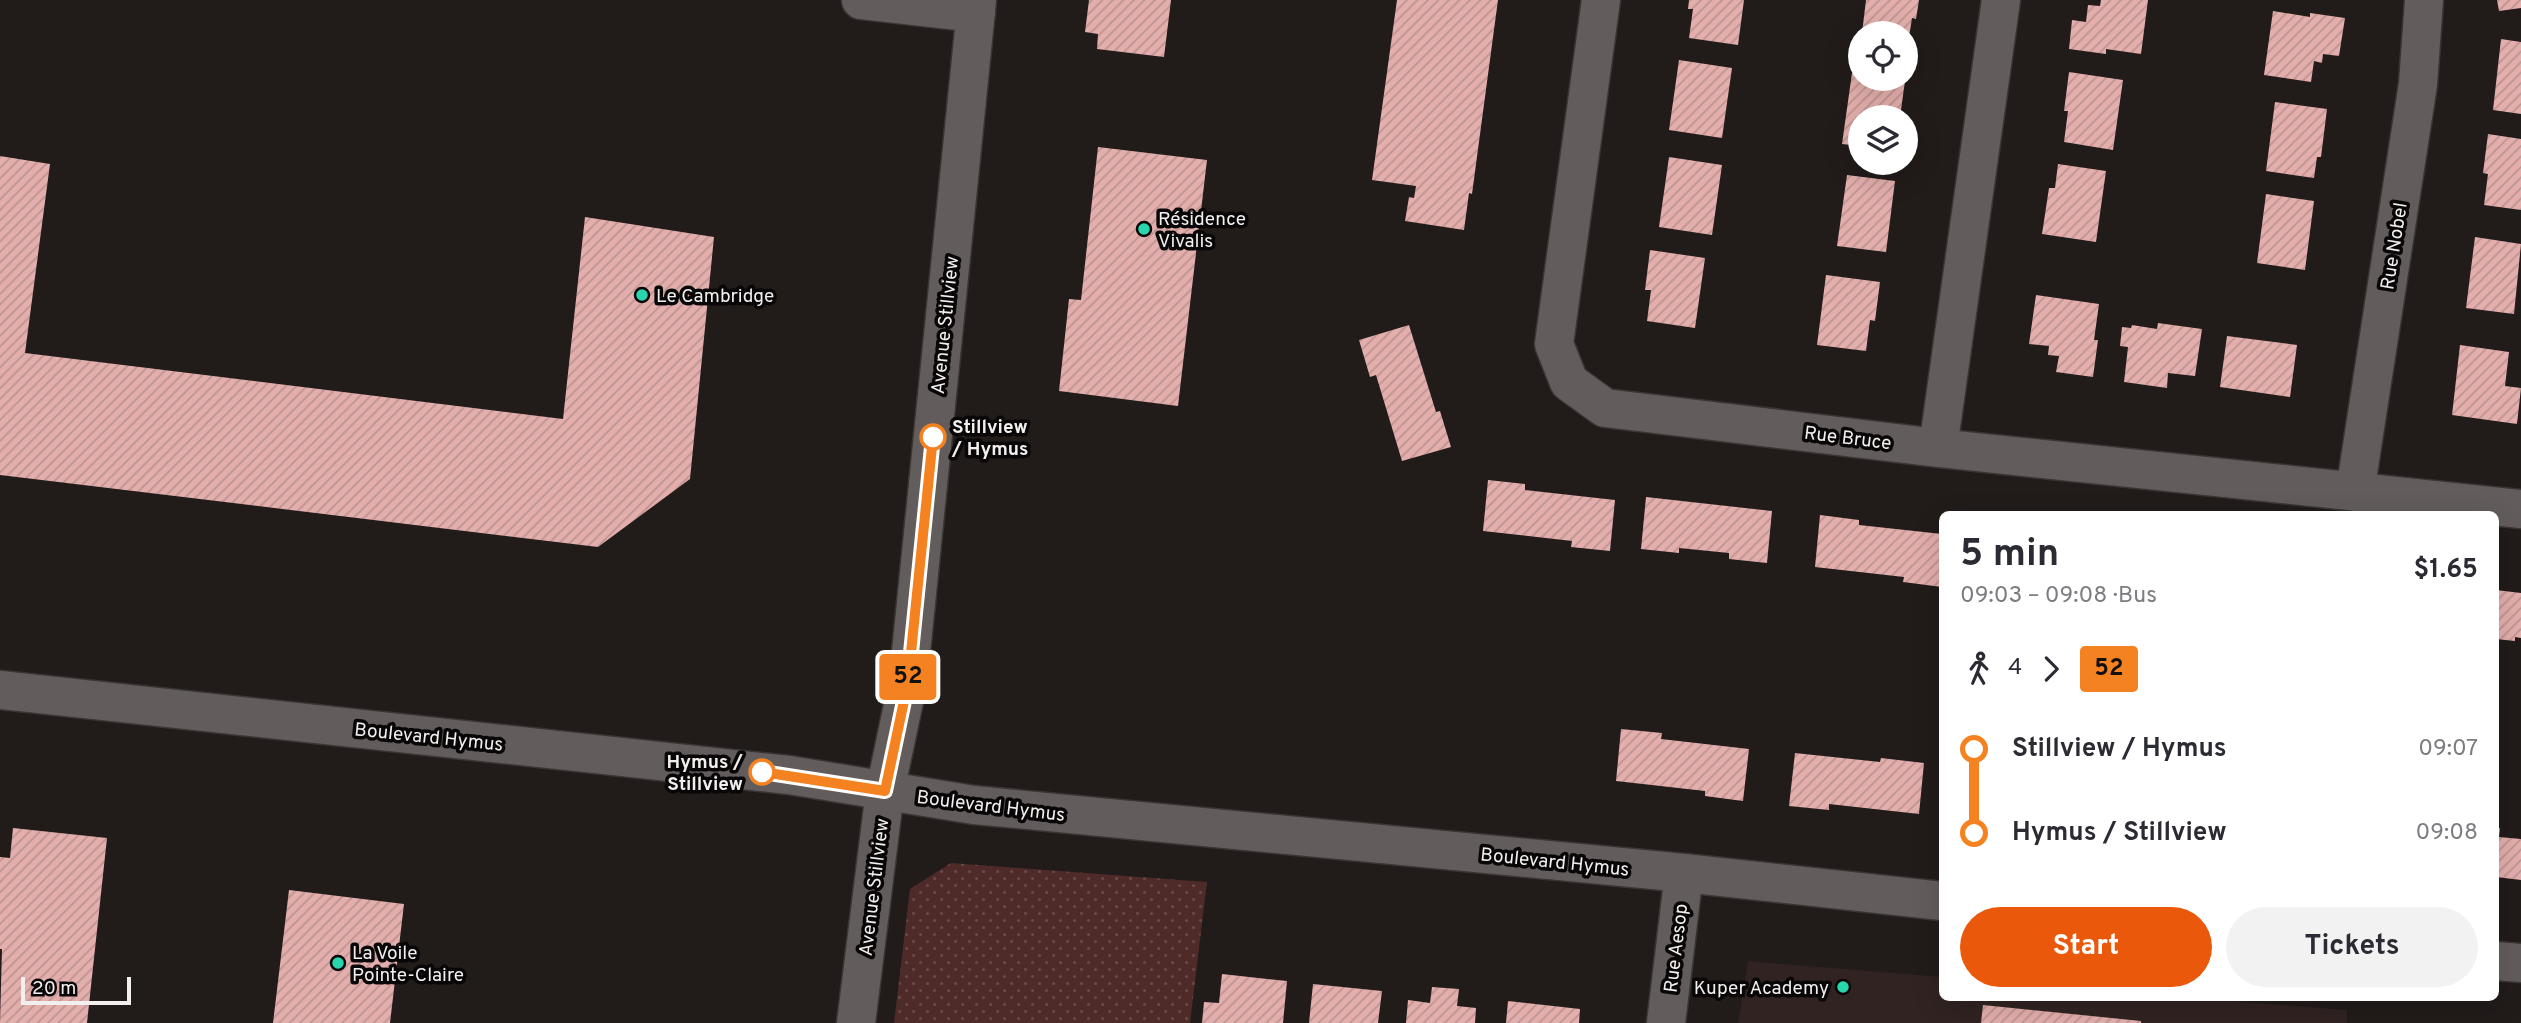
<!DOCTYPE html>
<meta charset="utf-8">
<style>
body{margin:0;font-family:Overpass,sans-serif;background:#f2f2f3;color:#2b2b33;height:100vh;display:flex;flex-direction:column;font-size:26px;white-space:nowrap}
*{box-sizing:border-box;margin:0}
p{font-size:23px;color:#7c7c81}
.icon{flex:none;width:38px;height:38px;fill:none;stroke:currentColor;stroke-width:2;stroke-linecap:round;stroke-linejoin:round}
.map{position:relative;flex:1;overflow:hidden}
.panel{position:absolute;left:1939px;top:511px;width:560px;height:490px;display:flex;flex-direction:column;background:#fff;border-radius:10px;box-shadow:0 7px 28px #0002}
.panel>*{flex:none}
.badge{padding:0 14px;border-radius:5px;font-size:24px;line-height:46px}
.controls{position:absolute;left:1848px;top:21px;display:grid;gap:14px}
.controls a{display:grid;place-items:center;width:70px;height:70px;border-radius:50%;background:#fff;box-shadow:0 7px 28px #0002;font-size:35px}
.scale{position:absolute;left:21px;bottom:18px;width:110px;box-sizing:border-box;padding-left:7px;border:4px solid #f3efee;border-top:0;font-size:19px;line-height:24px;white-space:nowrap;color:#f3efee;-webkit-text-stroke:5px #080606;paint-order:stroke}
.map>.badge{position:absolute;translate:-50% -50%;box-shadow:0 0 0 4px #fff}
.legs{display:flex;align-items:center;gap:10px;height:77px;padding:0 21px;font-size:23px}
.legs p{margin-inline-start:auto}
.overview{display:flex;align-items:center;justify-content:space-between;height:119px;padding:0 21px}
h1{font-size:38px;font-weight:700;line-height:52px}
.cta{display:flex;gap:14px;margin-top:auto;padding:14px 21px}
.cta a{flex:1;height:80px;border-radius:42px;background:#ea580c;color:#fff;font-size:28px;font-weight:700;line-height:80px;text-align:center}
.cta a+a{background:#f2f2f3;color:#2b2b33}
ul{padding:0 21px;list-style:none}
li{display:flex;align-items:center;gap:24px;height:84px;font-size:26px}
li i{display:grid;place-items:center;width:10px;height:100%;margin:0 9px;background:currentColor}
li i::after{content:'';width:18px;height:18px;margin:-9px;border:5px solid;border-radius:50%;background:#fff}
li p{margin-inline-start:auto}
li:first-child i{background:linear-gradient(#0000 50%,currentColor 0)}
li:last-child i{background:linear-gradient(currentColor 50%,#0000 0)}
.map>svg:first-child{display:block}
</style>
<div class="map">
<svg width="2521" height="1023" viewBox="0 0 2521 1023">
<defs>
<pattern id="grass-dots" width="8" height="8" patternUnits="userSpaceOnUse" patternTransform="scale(1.75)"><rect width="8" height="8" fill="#4e2a29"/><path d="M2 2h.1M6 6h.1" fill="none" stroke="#684948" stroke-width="1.8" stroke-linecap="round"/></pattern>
<pattern id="building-hatch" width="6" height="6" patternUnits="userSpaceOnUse" patternTransform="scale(1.75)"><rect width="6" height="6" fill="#e3aeab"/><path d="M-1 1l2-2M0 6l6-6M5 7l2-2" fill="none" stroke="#bc9492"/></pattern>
</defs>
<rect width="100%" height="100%" fill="#211b1a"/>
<path fill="#302322" d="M 1748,961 L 1942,977 L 1942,998 L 2189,998 L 2347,1010 L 2347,1023 L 1738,1023 Z"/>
<path fill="url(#grass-dots)" d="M 951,863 L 1207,882 L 1190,1023 L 894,1023 L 910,889 Z"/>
<path fill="url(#building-hatch)" d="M 1089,0 L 1171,0 L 1164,57 L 1097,49 L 1098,34 L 1085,32 Z
M 1397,0 L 1498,0 L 1472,194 L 1469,193 L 1464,230 L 1405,221 L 1409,197 L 1414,198 L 1416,186 L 1372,180 Z
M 1689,0 L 1744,0 L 1738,45 L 1689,38 L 1693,9 L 1688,9 Z
M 1866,0 L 1919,0 L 1916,19 L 1912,18 L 1907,50 L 1906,33 L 1862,33 Z
M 2101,0 L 2148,0 L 2141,54 L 2106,49 L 2106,54 L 2069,49 L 2072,20 L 2086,22 L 2088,5 L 2100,6 Z
M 2497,0 L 2521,0 L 2521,8 L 2499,11 Z
M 2273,11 L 2310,17 L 2310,13 L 2345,18 L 2339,56 L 2323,54 L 2322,63 L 2314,61 L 2311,82 L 2264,75 Z
M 2501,39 L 2521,42 L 2521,114 L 2493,110 Z
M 1679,60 L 1732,68 L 1722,138 L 1669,130 Z
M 2069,72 L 2123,80 L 2113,150 L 2064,142 L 2068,111 L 2064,111 Z
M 1852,73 L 1860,74 L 1860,79 L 1905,81 L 1900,117 L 1860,117 L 1860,146 L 1842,144 Z
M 2275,102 L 2327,109 L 2321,157 L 2317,157 L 2314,178 L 2266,171 Z
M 2488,134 L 2521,139 L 2521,210 L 2484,205 L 2488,174 L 2483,173 Z
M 1098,147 L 1207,160 L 1178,406 L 1059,391 L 1069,299 L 1081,300 Z
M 0,156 L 50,164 L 25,353 L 563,419 L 585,217 L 714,237 L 690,479 L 598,547 L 0,475 Z
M 1669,157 L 1722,165 L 1712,235 L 1659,227 Z
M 2058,164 L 2106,171 L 2096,242 L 2042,234 L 2049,188 L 2055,188 Z
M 1847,175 L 1895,181 L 1886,252 L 1837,246 Z
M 2266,194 L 2314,201 L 2305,270 L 2257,263 Z
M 2475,237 L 2521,244 L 2514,314 L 2466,308 Z
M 1650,250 L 1705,258 L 1695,328 L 1647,321 L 1651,290 L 1645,290 Z
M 1826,275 L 1880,282 L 1875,321 L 1870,320 L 1866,351 L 1817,345 Z
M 2036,295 L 2099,304 L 2094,340 L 2098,340 L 2093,377 L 2056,372 L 2059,356 L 2048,355 L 2049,346 L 2029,344 Z
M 2158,323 L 2202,329 L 2195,376 L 2168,373 L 2167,388 L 2124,382 L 2128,347 L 2120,346 L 2122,327 L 2131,328 L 2132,325 L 2157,329 Z
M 1409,325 L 1436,412 L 1440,411 L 1451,447 L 1402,461 L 1376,375 L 1370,377 L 1359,340 Z
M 2227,336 L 2297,345 L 2290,397 L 2220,387 Z
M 2460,345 L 2509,352 L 2505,386 L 2521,388 L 2517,424 L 2452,415 Z
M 1488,480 L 1525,484 L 1525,490 L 1615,500 L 1610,551 L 1571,547 L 1572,541 L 1483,531 Z
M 1646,497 L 1772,511 L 1767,563 L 1729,559 L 1729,553 L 1679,548 L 1679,553 L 1641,549 Z
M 1820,515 L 1859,520 L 1859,525 L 1942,534 L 1942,587 L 1903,582 L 1904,577 L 1815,567 Z
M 2496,590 L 2521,593 L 2521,638 L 2515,637 L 2515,641 L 2496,639 Z
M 1621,729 L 1662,733 L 1661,739 L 1749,749 L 1743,801 L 1705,796 L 1705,791 L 1616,781 Z
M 1795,753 L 1880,762 L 1881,758 L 1924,763 L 1919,814 L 1829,804 L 1829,810 L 1789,806 Z
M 13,828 L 107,838 L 87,1023 L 0,1023 L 2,949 L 0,949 L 0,857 L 10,858 Z
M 2496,828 L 2500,828 L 2499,837 L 2521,839 L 2521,880 L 2496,877 Z
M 289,890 L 404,904 L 390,1023 L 273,1023 Z
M 1222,974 L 1287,981 L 1283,1023 L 1202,1023 L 1204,1002 L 1219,1003 Z
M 1313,984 L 1382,991 L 1378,1023 L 1309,1023 Z
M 1432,987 L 1459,989 L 1457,1006 L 1476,1008 L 1475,1023 L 1406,1023 L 1408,1000 L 1430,1003 Z
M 1508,1001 L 1580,1009 L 1579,1023 L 1506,1023 Z
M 1983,1005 L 2141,1021 L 2141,1023 L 1981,1023 Z"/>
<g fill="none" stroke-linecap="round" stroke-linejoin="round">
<g stroke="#393534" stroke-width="41">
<path id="minor" d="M 861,0 L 976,13
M 1601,0 L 1554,344 L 1569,382 L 1605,408 L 1938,448 L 2521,509
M 1938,448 L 2001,0
M 2355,492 L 2418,84 L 2424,0
M 0,690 L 789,775 L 974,805 L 1684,873 L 1942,901
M 2496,961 L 2521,963
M 856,1023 L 885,791 L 908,682 L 977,0
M 1666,1023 L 1684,873"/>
</g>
<use href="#minor" stroke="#635c5c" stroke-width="38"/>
</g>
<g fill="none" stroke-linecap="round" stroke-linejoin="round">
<g stroke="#fff" stroke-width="16">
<path id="line-1" d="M 762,772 L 885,791 L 908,682 L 933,437"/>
</g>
<use href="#line-1" stroke="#f58220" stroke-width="10"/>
</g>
<g fill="#29d5ad" stroke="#080606" stroke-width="2.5">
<circle cx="1144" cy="229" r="7"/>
<circle cx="642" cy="295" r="7"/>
<circle cx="338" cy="963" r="7"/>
<circle cx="1843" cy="987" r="7"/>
</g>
<g fill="#fff" stroke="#f58220" stroke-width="3.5">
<circle cx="933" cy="437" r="12"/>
<circle cx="762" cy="772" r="12"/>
</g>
<g text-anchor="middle" stroke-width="7" stroke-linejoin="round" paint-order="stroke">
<g font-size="19" fill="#f3efee" stroke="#080606" text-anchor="start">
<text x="1158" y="225">Résidence<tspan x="1158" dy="22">Vivalis</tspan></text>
<text x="656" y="302">Le Cambridge</text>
<text x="352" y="959">La Voile<tspan x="352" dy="22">Pointe-Claire</tspan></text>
<text x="1829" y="994" text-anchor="end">Kuper Academy</text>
</g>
<g font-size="19" fill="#f3efee" stroke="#080606">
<text transform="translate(2393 246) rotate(-81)" y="7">Rue Nobel</text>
<text transform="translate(944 325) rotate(-84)" y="7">Avenue Stillview</text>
<text transform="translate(1848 437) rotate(7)" y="7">Rue Bruce</text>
<text transform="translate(429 736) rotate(6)" y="7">Boulevard Hymus</text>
<text transform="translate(991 805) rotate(7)" y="7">Boulevard Hymus</text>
<text transform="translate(1555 861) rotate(6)" y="7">Boulevard Hymus</text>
<text transform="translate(873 887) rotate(-83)" y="7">Avenue Stillview</text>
<text transform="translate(1675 948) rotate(-83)" y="7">Rue Aesop</text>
</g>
<g font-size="19" font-weight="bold" fill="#f3efee" stroke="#080606" text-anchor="start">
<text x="952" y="433">Stillview<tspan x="952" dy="22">/ Hymus</tspan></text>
<text x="743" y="768" text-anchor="end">Hymus /<tspan x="743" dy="22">Stillview</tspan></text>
</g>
</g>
</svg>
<div class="controls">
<a><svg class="icon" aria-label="locate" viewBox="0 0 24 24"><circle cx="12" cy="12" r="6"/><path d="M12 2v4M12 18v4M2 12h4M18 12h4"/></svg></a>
<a><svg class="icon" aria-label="layers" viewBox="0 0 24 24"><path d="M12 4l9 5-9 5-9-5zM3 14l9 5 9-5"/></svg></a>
</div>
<div class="scale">20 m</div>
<b class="badge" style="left:908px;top:677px;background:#f58220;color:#111">52</b>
<section class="panel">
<div class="overview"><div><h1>5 min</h1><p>09:03 – 09:08 · Bus</p></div><b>$1.65</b></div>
<div class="legs"><svg class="icon" aria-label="walk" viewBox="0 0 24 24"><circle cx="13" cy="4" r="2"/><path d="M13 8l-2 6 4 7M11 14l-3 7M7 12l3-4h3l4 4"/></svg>4<svg class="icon" aria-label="forward" viewBox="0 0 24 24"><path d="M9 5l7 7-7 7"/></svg><b class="badge" style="background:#f58220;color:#111">52</b></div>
<ul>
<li><i style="color:#f58220"></i><b>Stillview / Hymus</b><p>09:07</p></li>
<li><i style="color:#f58220"></i><b>Hymus / Stillview</b><p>09:08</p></li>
</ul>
<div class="cta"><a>Start</a><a>Tickets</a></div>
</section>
</div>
